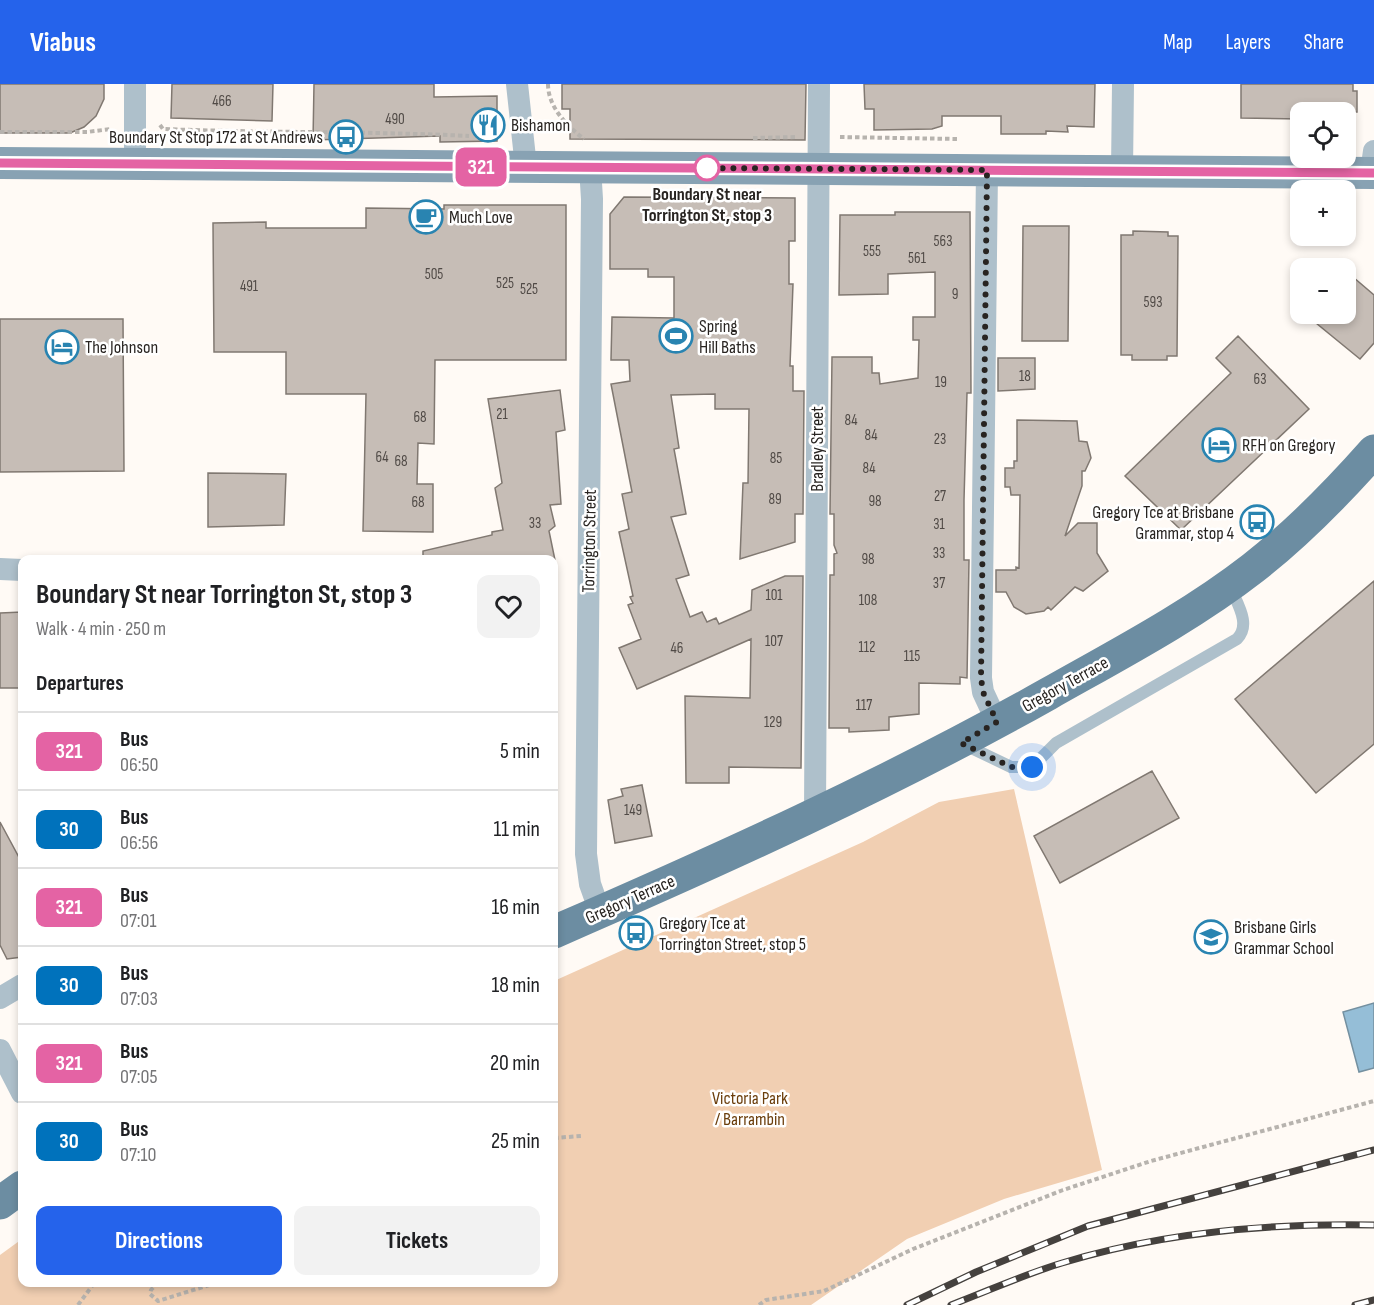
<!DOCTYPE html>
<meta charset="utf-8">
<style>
body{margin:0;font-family:"Sofia Sans Condensed",sans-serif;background:#f2f2f2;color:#202124;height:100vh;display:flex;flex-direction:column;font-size:22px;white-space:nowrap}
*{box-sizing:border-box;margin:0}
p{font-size:20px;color:#757577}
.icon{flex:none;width:33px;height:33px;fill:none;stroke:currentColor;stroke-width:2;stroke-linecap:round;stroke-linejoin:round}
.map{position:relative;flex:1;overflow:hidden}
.panel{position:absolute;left:18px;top:471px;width:540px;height:732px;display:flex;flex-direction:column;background:#fff;border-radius:12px;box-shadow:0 3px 9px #0003}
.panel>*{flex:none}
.badge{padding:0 12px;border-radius:9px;font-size:21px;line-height:39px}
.controls{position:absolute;left:1290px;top:18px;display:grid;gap:12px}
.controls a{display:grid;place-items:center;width:66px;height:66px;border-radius:12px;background:#fff;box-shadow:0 3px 9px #0003;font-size:30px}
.you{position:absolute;width:30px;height:30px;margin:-15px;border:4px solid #fff;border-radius:50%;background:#1a73e8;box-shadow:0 0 0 9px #1a73e833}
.map>.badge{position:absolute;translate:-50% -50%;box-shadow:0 0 0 3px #fff}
h2{padding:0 18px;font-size:22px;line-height:54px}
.round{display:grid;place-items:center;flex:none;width:63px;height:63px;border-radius:12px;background:#f2f2f2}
.head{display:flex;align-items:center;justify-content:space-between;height:102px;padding:0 18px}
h1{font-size:28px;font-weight:700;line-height:45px}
.action{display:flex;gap:12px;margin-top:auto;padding:12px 18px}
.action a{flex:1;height:69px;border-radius:12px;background:#2563eb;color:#fff;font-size:24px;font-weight:700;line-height:69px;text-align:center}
.action a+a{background:#f2f2f2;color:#202124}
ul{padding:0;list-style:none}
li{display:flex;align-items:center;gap:18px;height:78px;padding:0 18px;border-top:2px solid #e0e0e0}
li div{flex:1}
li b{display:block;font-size:22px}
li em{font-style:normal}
li .badge{min-width:66px;font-weight:700;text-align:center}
header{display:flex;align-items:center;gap:36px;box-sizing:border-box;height:84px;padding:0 30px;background:#2563eb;color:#fff}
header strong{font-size:28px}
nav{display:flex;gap:33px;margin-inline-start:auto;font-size:21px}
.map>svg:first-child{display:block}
</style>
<header>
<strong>Viabus</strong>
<nav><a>Map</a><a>Layers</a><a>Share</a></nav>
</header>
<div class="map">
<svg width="1374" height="1221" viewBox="0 0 1374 1221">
<rect width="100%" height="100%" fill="#fffaf5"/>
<path fill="#f1cfb2" d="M 1014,705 L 1102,1086 L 1004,1115 L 907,1155 L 811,1221 L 0,1221 L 0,1171 L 22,1155 L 22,1198 L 554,1198 L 554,897 L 863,758 L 939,718 Z"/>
<path fill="#95bed7" stroke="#7490a0" stroke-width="1.5" d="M 1374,919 L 1374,984 L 1359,988 L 1343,928 Z"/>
<path fill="#c6bdb6" stroke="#807871" stroke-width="1.5" d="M 0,0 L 104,0 L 104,15 L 96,32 L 84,43 L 70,49 L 0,49 Z
M 172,0 L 273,0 L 272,37 L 171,34 Z
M 314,0 L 434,0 L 434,13 L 497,12 L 497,57 L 440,58 L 440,52 L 313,56 Z
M 562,0 L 806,0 L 805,56 L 570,55 L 570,25 L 562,25 Z
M 864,0 L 1095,0 L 1094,43 L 1067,42 L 1068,48 L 1046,47 L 1046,50 L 1001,50 L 1001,32 L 942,32 L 942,42 L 932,45 L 874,46 L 874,25 L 865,25 Z
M 1241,0 L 1353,0 L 1353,7 L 1357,7 L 1357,28 L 1300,28 L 1300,35 L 1241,34 Z
M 624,113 L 795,114 L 795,157 L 789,157 L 789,200 L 793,200 L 790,282 L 793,282 L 793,307 L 804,307 L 803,430 L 795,430 L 795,458 L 740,475 L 743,399 L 748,399 L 749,325 L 715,325 L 715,310 L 671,311 L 679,364 L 674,365 L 686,430 L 671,433 L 689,491 L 676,495 L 690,533 L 702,528 L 707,538 L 716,534 L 719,540 L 751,526 L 752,506 L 785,492 L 803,492 L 801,684 L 729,683 L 729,699 L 686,699 L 685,612 L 750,614 L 751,555 L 637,605 L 619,564 L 641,555 L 628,521 L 633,519 L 630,513 L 633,512 L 619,448 L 629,445 L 622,410 L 632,408 L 611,300 L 630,297 L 629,276 L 611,276 L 612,233 L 674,234 L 674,193 L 648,193 L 648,185 L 610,185 L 610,130 Z
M 444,121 L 566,121 L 566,276 L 435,276 L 434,360 L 418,359 L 417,400 L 433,400 L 433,448 L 363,447 L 366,310 L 286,310 L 286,268 L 214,268 L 213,139 L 266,138 L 266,144 L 366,144 L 366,124 L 444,125 Z
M 895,128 L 970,128 L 971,309 L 967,309 L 964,416 L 964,476 L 969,476 L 967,594 L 960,593 L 960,600 L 919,599 L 919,630 L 889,633 L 889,646 L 849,648 L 849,644 L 829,644 L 830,491 L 834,491 L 834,470 L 837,469 L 834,461 L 834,430 L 830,430 L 832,273 L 872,273 L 872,289 L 879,289 L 880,300 L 918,294 L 919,256 L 913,256 L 913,233 L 935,233 L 935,188 L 888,190 L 888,210 L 839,211 L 840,131 L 895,131 Z
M 1023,142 L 1069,142 L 1068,257 L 1022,257 Z
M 1133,147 L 1168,148 L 1168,152 L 1178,152 L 1177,272 L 1167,272 L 1167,276 L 1132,276 L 1132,271 L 1121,271 L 1121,151 L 1133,151 Z
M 1346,187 L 1374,211 L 1374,259 L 1360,275 L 1305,230 L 1346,230 Z
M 0,235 L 123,235 L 124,387 L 0,388 Z
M 1238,252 L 1309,325 L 1181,446 L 1125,392 L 1231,289 L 1216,274 Z
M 998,274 L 1035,274 L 1035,305 L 998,307 Z
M 560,306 L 565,346 L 556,348 L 561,420 L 550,421 L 555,442 L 549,447 L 555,476 L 423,476 L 423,467 L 492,451 L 492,448 L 503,446 L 495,404 L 502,399 L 488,315 Z
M 1017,336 L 1077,337 L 1079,357 L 1087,358 L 1091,374 L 1085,387 L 1082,387 L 1082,402 L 1065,452 L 1078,439 L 1097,439 L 1097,469 L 1108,487 L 1083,507 L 1075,503 L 1051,526 L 1048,523 L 1044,527 L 1026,530 L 1014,523 L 1006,508 L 996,508 L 996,486 L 1016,486 L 1016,483 L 1019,484 L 1020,411 L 1011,411 L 1010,403 L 1005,403 L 1005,384 L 1014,384 L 1014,377 L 1017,377 Z
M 208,389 L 286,390 L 284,441 L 208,443 Z
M 1374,497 L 1374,660 L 1316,709 L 1235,615 Z
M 22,528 L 22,604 L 0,604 L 0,529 Z
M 1152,687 L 1179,734 L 1060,799 L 1034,752 Z
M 642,701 L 652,752 L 615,759 L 608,716 L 623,712 L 621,705 Z
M 0,738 L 22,779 L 22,873 L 7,875 L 0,861 Z"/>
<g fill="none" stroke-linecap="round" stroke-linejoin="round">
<path stroke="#b7b3ae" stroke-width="4" stroke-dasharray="4.5 3" stroke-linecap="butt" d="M 548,0 C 548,23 567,42 584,55
M 160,41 L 163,45 C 265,49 367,47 469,52
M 0,48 L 87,48 L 111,45
M 840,53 L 959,55
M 753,54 L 797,53
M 554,1054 L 581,1052
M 158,1198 L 151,1206 L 150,1210 L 158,1217 L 219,1198
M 78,1221 L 95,1198
M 759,1221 L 766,1216 L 824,1207 L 913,1165 L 1063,1106 L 1151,1077 L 1374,1017"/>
<path stroke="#aec0cb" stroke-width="12" d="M 963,660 L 1011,683 L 1032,683 L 1056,659 L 1237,555 C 1252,540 1236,518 1230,502"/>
<path stroke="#aec0cb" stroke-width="22" d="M 517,0 L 526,83
M 135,79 L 135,0
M 590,83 L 592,115 L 586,770 L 590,800 L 600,828
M 987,86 L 981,594 L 983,608 L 997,638
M 1122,87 L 1123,0
M 1371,89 L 1374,67
M 0,485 L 22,486
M 815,730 L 819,0
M 0,914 L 22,901
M 0,966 L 22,1009"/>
<path stroke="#88a2b3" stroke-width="32" d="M 0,79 L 1374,89"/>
<path stroke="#6c8da2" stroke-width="33" d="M 554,848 C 722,775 888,700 1048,610 C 1117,571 1190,533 1253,484 C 1298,449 1336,410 1374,367
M 0,1119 L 22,1103"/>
<g stroke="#45413e" stroke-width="7">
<path id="rail" d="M 907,1221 L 976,1188 L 1088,1142 L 1374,1066
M 951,1221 C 988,1207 1025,1190 1062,1179 C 1163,1148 1269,1139 1374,1141
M 1355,1221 L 1374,1216"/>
</g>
<use href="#rail" stroke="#fff" stroke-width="4.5" stroke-dasharray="14" stroke-linecap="butt"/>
</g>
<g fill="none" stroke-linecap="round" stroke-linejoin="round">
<g stroke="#fff" stroke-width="14">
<path id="line" d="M 0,79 L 1374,89"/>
</g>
<use href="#line" stroke="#e463a4" stroke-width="9"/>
<path stroke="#282421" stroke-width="6" stroke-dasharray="0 10.8" d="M 707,84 L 704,84 L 987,86 L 981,594 L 983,608 L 997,638 L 961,659 L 1011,683 L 1032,683"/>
</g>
<defs>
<g id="restaurant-ring" transform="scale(1.725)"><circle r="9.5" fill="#fff" stroke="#2984b1" stroke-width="1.5"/><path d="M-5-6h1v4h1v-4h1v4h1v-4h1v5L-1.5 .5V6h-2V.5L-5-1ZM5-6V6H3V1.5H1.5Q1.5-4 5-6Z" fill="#2984b1"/></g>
<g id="bus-ring" transform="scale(1.725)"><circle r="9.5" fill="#fff" stroke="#2984b1" stroke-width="1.5"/><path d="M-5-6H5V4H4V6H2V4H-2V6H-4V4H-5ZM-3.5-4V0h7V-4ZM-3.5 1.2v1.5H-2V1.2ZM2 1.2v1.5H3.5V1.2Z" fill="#2984b1"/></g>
<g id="cafe-ring" transform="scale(1.725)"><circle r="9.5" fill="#fff" stroke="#2984b1" stroke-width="1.5"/><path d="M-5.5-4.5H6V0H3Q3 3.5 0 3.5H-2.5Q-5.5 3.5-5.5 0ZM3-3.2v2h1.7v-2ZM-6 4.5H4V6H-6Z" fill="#2984b1"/></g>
<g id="stadium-ring" transform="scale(1.725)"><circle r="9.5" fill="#fff" stroke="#2984b1" stroke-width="1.5"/><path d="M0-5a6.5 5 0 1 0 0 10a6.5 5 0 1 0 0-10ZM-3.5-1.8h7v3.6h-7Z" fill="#2984b1"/></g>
<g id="hotel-ring" transform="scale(1.725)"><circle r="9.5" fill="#fff" stroke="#2984b1" stroke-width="1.5"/><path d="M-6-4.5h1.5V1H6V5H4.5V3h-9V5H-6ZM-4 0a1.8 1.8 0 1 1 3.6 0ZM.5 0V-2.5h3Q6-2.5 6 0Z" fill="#2984b1"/></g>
<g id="school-ring" transform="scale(1.725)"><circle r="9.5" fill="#fff" stroke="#2984b1" stroke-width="1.5"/><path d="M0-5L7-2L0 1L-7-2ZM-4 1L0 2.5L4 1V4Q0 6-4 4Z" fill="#2984b1"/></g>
</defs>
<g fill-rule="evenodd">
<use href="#restaurant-ring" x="488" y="41"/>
<use href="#bus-ring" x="346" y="53"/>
<use href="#cafe-ring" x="426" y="133"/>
<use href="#stadium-ring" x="676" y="252"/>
<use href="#hotel-ring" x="62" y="263"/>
<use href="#hotel-ring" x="1219" y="361"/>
<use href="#bus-ring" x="1257" y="438"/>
<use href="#bus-ring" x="636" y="849"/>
<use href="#school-ring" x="1211" y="853"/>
</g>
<circle fill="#fff" stroke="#e463a4" stroke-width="3" cx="707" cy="84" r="12"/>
<g text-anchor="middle" stroke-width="5" stroke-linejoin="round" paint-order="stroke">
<g font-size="15" fill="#504a46">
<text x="222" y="22">466</text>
<text x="395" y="40">490</text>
<text x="943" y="162">563</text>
<text x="872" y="172">555</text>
<text x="917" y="179">561</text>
<text x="434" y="195">505</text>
<text x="505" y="204">525</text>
<text x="249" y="207">491</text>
<text x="529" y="210">525</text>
<text x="955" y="215">9</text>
<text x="1153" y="223">593</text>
<text x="1025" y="297">18</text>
<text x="1260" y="300">63</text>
<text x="941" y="303">19</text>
<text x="502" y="335">21</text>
<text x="420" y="338">68</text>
<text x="851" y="341">84</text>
<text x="871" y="356">84</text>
<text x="940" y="360">23</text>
<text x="382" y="378">64</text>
<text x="776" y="379">85</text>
<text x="401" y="382">68</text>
<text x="869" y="389">84</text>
<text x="940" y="417">27</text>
<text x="775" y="420">89</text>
<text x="875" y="422">98</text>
<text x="418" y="423">68</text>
<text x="535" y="444">33</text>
<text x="939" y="445">31</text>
<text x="939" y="474">33</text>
<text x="868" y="480">98</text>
<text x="939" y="504">37</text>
<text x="774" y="516">101</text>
<text x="868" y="521">108</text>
<text x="774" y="562">107</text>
<text x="867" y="568">112</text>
<text x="677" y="569">46</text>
<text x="912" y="577">115</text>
<text x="864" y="626">117</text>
<text x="773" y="643">129</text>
<text x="633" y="731">149</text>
</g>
<g font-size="18" fill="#282421" stroke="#fff" text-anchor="start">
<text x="511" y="47">Bishamon</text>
<text x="323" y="59" text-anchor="end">Boundary St Stop 172 at St Andrews</text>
<text x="449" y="139">Much Love</text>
<text x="699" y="248">Spring<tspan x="699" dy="21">Hill Baths</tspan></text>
<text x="85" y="269">The Johnson</text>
<text x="1242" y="367">RFH on Gregory</text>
<text x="1234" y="434" text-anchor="end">Gregory Tce at Brisbane<tspan x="1234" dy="21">Grammar, stop 4</tspan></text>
<text x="659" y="845">Gregory Tce at<tspan x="659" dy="21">Torrington Street, stop 5</tspan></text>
<text x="1234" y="849">Brisbane Girls<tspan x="1234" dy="21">Grammar School</tspan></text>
</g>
<g font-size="18" font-weight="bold" fill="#282421" stroke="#fff">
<text x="707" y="116">Boundary St near<tspan x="707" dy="21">Torrington St, stop 3</tspan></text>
</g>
<g font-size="18" fill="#282421" stroke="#fff">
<text transform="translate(817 365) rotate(-90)" y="6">Bradley Street</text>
<text transform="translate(589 457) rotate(-89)" y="6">Torrington Street</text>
<text transform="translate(1065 600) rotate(-29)" y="6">Gregory Terrace</text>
<text transform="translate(630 815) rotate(-24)" y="6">Gregory Terrace</text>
</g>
<g font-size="18" fill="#6b3e0c" stroke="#fff">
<text x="750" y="1020">Victoria Park<tspan x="750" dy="21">/ Barrambin</tspan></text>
</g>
</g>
</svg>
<div class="controls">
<a><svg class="icon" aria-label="locate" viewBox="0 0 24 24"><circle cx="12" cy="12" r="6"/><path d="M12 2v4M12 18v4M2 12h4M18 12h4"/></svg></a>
<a>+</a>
<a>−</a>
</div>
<div class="you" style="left:1032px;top:683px"></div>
<b class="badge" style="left:481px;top:83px;background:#e463a4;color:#fff">321</b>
<section class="panel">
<div class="head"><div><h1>Boundary St near Torrington St, stop 3</h1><p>Walk · 4 min · 250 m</p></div><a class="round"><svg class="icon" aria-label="heart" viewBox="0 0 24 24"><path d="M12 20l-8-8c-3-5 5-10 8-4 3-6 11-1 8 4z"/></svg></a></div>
<h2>Departures</h2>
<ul>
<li><span class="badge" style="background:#e463a4;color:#fff">321</span><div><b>Bus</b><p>06:50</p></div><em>5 min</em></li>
<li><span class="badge" style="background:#0072bc;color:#fff">30</span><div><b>Bus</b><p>06:56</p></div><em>11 min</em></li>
<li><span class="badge" style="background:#e463a4;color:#fff">321</span><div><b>Bus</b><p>07:01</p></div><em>16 min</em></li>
<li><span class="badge" style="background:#0072bc;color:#fff">30</span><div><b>Bus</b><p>07:03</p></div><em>18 min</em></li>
<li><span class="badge" style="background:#e463a4;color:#fff">321</span><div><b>Bus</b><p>07:05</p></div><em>20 min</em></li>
<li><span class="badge" style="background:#0072bc;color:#fff">30</span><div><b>Bus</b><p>07:10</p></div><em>25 min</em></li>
</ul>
<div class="action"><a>Directions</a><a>Tickets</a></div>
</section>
</div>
